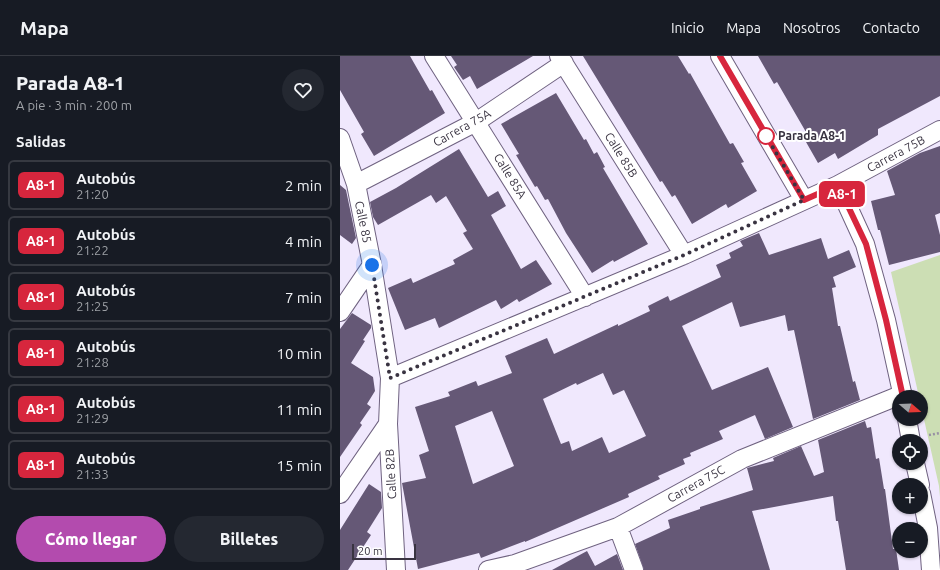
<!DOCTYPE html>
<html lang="es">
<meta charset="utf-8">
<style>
body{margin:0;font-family:Ubuntu,sans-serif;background:#242831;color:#f1f3f6;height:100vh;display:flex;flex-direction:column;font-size:15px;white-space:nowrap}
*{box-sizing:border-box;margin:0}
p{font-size:13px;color:#9ea1a6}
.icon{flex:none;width:22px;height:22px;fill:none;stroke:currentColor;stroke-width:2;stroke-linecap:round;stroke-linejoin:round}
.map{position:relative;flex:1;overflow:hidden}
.drawer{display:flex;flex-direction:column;background:#171b24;width:340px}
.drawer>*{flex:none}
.badge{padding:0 8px;border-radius:6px;font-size:14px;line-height:26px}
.needle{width:26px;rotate:109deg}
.buttons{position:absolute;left:552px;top:334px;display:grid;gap:8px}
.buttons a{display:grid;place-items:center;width:36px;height:36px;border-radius:50%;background:#171b24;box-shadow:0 1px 3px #0004;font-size:20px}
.scale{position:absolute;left:12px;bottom:10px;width:64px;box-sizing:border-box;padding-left:4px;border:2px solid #393341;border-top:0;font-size:11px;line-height:14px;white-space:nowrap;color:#393341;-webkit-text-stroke:3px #fff;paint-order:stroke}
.you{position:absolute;width:20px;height:20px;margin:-10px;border:3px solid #fff;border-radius:50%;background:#1a73e8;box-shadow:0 0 0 6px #1a73e833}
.map>.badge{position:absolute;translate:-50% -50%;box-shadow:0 0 0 2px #fff}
h2{padding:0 16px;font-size:15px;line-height:36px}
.round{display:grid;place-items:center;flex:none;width:42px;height:42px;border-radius:21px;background:#242831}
.headline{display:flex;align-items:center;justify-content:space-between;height:68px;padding:0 16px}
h1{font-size:19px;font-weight:800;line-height:30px}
.cta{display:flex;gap:8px;margin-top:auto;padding:8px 16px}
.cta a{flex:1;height:46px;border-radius:24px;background:#b34bae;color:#fff;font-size:16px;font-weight:800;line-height:46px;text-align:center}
.cta a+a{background:#242831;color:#f1f3f6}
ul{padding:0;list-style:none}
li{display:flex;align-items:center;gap:12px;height:50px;margin:0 8px 6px;padding:0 8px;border:2px solid #363941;border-radius:6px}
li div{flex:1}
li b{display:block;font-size:15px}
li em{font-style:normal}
li .badge{min-width:44px;font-weight:700;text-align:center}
header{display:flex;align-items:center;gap:24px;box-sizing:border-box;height:56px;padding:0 20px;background:#171b24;border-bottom:1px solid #363941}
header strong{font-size:19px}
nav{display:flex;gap:22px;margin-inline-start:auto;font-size:14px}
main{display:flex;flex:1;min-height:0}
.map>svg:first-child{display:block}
</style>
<header>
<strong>Mapa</strong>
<nav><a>Inicio</a><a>Mapa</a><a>Nosotros</a><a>Contacto</a></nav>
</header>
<main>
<section class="drawer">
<div class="headline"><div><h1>Parada A8-1</h1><p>A pie · 3 min · 200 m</p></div><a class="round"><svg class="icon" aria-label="heart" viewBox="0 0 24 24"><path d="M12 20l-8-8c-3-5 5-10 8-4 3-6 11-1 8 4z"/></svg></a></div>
<h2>Salidas</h2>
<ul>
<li><span class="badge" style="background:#d7263d;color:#fff">A8-1</span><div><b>Autobús</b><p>21:20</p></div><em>2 min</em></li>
<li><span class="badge" style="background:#d7263d;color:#fff">A8-1</span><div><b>Autobús</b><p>21:22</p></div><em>4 min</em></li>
<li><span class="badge" style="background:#d7263d;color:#fff">A8-1</span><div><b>Autobús</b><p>21:25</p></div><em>7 min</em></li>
<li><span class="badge" style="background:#d7263d;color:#fff">A8-1</span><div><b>Autobús</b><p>21:28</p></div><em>10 min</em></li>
<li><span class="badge" style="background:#d7263d;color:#fff">A8-1</span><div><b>Autobús</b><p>21:29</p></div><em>11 min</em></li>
<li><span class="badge" style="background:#d7263d;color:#fff">A8-1</span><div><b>Autobús</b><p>21:33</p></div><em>15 min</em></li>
</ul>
<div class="cta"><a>Cómo llegar</a><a>Billetes</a></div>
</section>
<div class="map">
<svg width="600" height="514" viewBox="0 0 600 514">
<rect width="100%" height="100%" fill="#f0e8fd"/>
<path fill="#ccdeb4" d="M 600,199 L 600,441 L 599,430 L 581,350 L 581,341 L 579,341 L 551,216 Z"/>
<path fill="#655876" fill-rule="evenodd" d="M 0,0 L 70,0 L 90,35 L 92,34 L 105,57 L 34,100 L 21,78 L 24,76 L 0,34 Z
M 111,0 L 193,0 L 137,33 L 130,20 L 123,24 L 114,11 L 117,9 Z
M 243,0 L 338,0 L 349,18 L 350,17 L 390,88 L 393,87 L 404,106 L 401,107 L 417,135 L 388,152 L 386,148 L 352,168 L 335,139 L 332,141 L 322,125 L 320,126 Z
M 418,0 L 600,0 L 600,40 L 538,73 L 538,79 L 498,103 L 495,97 L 478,107 L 466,86 L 470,83 L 437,26 L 434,28 Z
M 216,37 L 244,84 L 246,83 L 254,98 L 257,96 L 265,111 L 263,112 L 308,188 L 274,206 L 273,204 L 252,217 L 226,177 L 208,143 L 205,144 L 197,130 L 195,131 L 176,99 L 179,98 L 161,68 Z
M 600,90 L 600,157 L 595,159 L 600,179 L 600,196 L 549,209 L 540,174 L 538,174 L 531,145 L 555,139 L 547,115 L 580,97 Z
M 119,93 L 148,141 L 158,135 L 166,150 L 151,159 L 181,213 L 196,204 L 212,228 L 179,246 L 177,243 L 161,253 L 156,244 L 99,272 L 95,262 L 65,274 L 48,232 L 71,222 L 73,227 L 115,208 L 113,204 L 133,193 L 123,177 L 127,175 L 106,140 L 96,147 L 91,139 L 38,169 L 33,161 L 30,146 L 56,132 Z
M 0,129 L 6,134 L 16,182 L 12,188 L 0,179 Z
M 419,177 L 429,199 L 481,182 L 488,203 L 509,194 L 516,211 L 493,221 L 496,231 L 492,232 L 498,270 L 500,270 L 513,326 L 515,325 L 520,344 L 473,363 L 454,274 L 448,275 L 445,259 L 400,271 L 392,246 L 342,270 L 372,334 L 428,311 L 453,371 L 425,383 L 415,359 L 379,375 L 383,383 L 350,397 L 351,400 L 343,403 L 345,408 L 318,420 L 320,423 L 288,438 L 289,441 L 185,486 L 185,485 L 141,502 L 139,497 L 78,513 L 62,427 L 86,422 L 79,399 L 89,395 L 75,351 L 110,340 L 108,336 L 136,325 L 138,330 L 172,317 L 165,300 L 207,282 L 214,298 L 278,268 L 278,270 L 310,255 L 308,250 L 328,240 L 330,245 L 381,221 L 376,209 L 391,202 L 389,197 L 403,190 L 400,185 ZM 263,317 L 273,339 L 284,334 L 306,380 L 269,397 L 262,381 L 232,395 L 229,385 L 221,388 L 203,343 L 236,327 L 237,329 ZM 152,355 L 174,410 L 133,428 L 115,370 Z
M 12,257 L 31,269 L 31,272 L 23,284 L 25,285 L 11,307 L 33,321 L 35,335 L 27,348 L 31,351 L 20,367 L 22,369 L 0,401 L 0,273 Z
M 525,365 L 527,372 L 531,371 L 536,403 L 539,402 L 544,433 L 545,433 L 553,493 L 556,493 L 559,514 L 506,514 L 498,465 L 496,465 L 493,440 L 412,455 L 430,514 L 304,514 L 295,488 L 330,472 L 328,464 L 360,453 L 360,451 L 413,434 L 407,412 L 434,405 L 433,402 L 461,390 L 474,420 L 484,416 L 478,384 Z
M 29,428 L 41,436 L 42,452 L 27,476 L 31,479 L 8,514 L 0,514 L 0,474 Z
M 247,495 L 255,510 L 277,498 L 283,514 L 212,514 Z"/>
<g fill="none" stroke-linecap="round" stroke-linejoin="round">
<g stroke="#6f6280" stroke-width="20">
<path id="minor" d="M 94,0 L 245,241
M 219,0 L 344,199
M 380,0 L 464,144
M 0,82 L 16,128 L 32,209 L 50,322 L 48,368 L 56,514
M 16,128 L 136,66 L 224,7
M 498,129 L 525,188 L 546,264 L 563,341
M 0,256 L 32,209
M 50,322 L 344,199 L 498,129 L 600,74
M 567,363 L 571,385
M 575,407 L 580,429
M 581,437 L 588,472 L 591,514
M 0,438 L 48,368
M 278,471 L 294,514
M 148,514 L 175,508 L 278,471 L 402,403 L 563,338"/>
</g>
<path stroke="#9891a3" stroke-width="2.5" stroke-dasharray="2 2" stroke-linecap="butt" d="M 589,379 L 600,377"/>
<use href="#minor" stroke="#fff" stroke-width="18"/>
</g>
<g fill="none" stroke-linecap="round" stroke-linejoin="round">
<g stroke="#fff" stroke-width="9">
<path id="line" d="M 380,0 L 464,144 L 498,129 L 526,188 L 546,264 L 563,341"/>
</g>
<use href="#line" stroke="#d7263d" stroke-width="6"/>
<path stroke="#393341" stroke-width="4" stroke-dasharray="0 7.2" d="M 32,209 L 50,322 L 344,199 L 464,144 L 425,78 L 426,80"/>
</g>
<circle fill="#fff" stroke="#d7263d" stroke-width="2" cx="426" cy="80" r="8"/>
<g text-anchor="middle" stroke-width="4" stroke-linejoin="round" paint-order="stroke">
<g font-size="12" fill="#393341" stroke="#fff">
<text transform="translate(122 72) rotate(-29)" y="4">Carrera 75A</text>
<text transform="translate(556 98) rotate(-28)" y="4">Carrera 75B</text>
<text transform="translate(281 99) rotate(58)" y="4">Calle 85B</text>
<text transform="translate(170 120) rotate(58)" y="4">Calle 85A</text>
<text transform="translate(23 166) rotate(78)" y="4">Calle 85</text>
<text transform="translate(51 418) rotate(-93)" y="4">Calle 82B</text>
<text transform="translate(356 428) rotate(-29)" y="4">Carrera 75C</text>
</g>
<g font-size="12" font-weight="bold" fill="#393341" stroke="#fff" text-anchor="start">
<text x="438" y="84">Parada A8-1</text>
</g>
</g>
</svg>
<div class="buttons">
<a><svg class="needle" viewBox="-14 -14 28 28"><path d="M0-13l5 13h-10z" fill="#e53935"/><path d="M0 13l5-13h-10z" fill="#9ea1a6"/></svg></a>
<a><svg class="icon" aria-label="locate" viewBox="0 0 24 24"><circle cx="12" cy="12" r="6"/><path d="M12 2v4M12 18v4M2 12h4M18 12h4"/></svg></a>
<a>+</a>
<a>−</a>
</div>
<div class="scale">20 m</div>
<div class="you" style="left:32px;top:209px"></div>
<b class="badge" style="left:502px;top:138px;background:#d7263d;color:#fff">A8-1</b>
</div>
</main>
